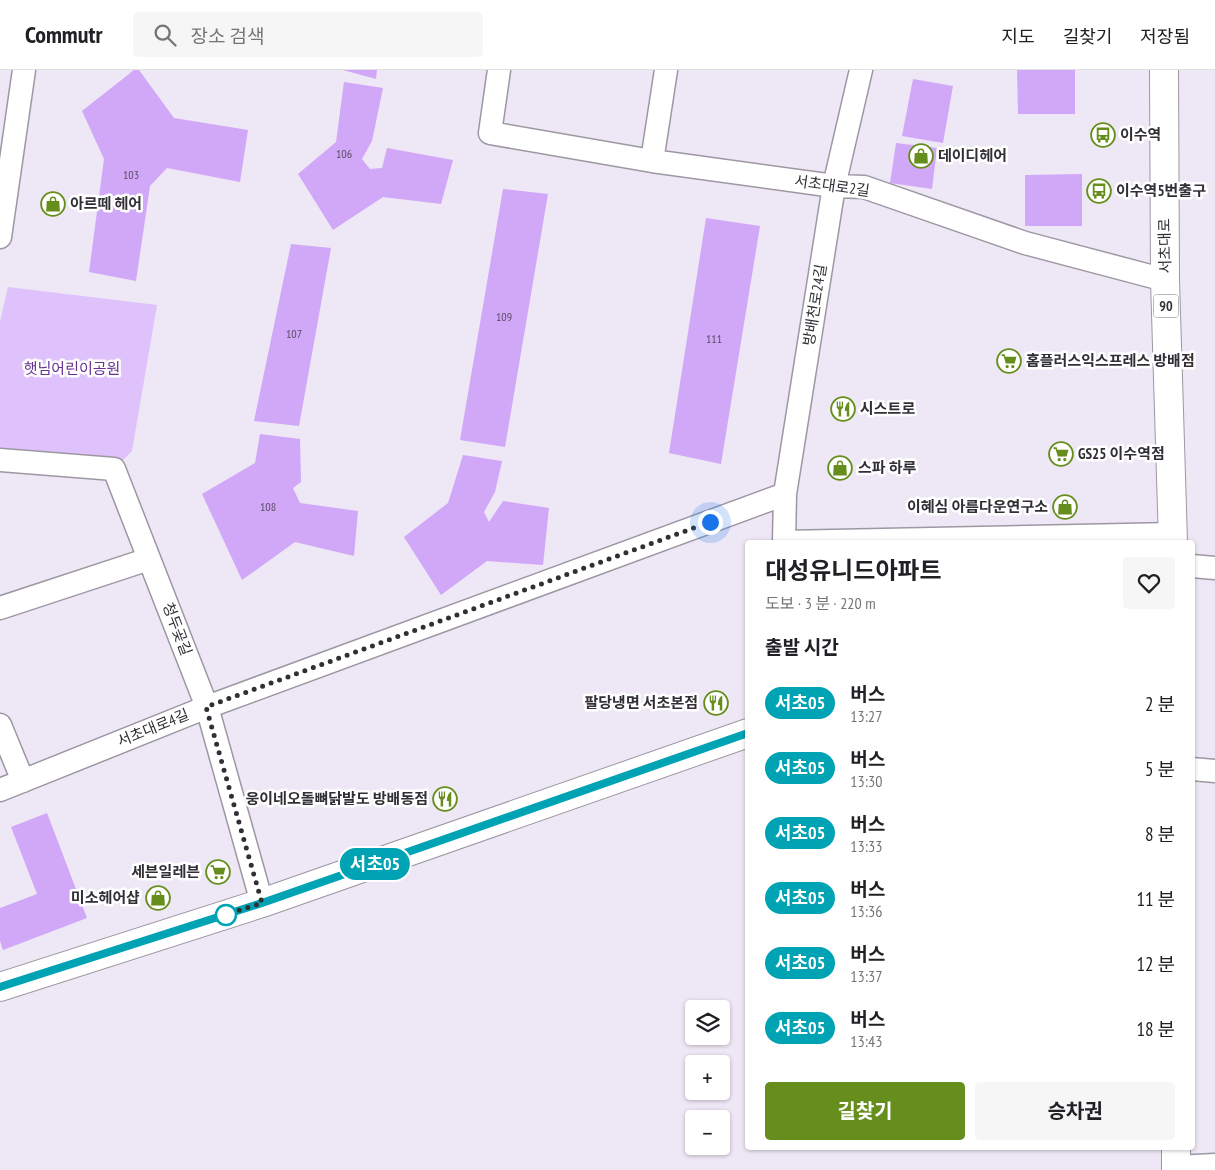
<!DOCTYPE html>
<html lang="ko">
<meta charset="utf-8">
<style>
body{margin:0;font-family:"PT Sans Narrow","Noto Sans KR",sans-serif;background:#f6f6f6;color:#202124;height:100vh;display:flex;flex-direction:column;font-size:19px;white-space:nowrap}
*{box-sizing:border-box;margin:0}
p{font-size:16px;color:#757577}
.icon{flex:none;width:28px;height:28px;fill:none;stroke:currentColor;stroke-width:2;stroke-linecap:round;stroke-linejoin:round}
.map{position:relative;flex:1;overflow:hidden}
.drawer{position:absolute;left:745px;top:470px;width:450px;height:610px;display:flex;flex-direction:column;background:#fff;border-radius:5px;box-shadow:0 1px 4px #0004}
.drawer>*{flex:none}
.badge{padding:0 10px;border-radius:16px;font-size:18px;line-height:32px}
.fabs{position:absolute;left:685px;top:930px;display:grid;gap:10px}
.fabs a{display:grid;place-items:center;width:45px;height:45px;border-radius:5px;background:#fff;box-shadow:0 1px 4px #0004;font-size:25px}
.you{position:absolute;width:25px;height:25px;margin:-12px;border:4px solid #fff;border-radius:50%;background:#1a73e8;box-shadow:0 0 0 8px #1a73e833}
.map>.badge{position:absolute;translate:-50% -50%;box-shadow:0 0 0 2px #fff}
h2{padding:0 20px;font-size:19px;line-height:45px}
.round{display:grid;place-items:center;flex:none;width:52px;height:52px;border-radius:5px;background:#f6f6f6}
.summary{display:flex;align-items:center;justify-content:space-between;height:85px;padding:0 20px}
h1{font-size:24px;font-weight:700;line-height:38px}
.primary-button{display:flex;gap:10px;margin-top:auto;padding:10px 20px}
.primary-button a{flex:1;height:58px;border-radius:5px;background:#668e1c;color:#fff;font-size:20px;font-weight:700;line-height:58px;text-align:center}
.primary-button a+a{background:#f6f6f6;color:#202124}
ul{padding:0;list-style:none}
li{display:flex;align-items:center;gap:15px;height:65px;padding:0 20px}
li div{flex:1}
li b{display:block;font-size:19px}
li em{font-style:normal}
li .badge{min-width:55px;font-weight:700;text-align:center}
header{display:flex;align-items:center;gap:30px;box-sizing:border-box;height:70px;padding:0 25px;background:#fff;border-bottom:1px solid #e0e0e0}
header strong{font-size:24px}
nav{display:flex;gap:28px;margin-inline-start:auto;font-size:18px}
.search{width:350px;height:45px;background:#f6f6f6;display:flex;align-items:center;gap:12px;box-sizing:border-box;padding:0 18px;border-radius:5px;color:#757577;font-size:19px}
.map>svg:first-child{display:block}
</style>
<header>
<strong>Commutr</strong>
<div class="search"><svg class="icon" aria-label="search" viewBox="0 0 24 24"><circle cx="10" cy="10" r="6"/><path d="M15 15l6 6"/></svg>장소 검색</div>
<nav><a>지도</a><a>길찾기</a><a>저장됨</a></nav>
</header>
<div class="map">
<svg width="1215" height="1100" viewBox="0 0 1215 1100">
<rect width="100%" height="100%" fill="#eee7f5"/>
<path fill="#dfc2fb" d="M 8,217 L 157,235 L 132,381 L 114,399 L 0,386 L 0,252 Z"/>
<path fill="#d1a7f7" d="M 134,0 L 139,0 L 174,48 L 248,60 L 240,112 L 167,98 L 150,116 L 136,211 L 89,202 L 104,89 L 82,41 Z
M 343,0 L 377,0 L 376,9 Z
M 1017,0 L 1075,0 L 1075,44 L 1018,44 Z
M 913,9 L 953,16 L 943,73 L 902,66 Z
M 344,12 L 383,18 L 372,71 L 362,89 L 370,99 L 382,98 L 387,78 L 453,90 L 441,134 L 383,127 L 333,160 L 298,104 L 336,72 Z
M 896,73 L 937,78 L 932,119 L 890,113 Z
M 1082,104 L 1082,156 L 1025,156 L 1025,105 Z
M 503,119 L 548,124 L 505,377 L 460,370 Z
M 706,148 L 760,156 L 721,394 L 669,383 Z
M 291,174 L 331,178 L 299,356 L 254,351 Z
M 260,364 L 300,369 L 301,412 L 293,418 L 300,433 L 358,441 L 354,486 L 295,472 L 242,510 L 202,424 L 255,393 Z
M 463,385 L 502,391 L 495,422 L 484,442 L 489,452 L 503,431 L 549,438 L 543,495 L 487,491 L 441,525 L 404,467 L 448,433 Z
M 47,743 L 87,848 L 3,880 L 0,871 L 0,838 L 37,824 L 11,757 Z"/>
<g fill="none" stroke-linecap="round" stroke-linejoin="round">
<g stroke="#9d97a3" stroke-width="25">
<path id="street" d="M 499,0 L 490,63 L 652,91 L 834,116 L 864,117 L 1025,173 L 1165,210
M 652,91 L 666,0
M 0,167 L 24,0
M 0,390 L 114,399 L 207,637 L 262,833
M 784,472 L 785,424 L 834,116 L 861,0
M 784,472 L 1173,464
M 1192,496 L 1215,498
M 0,538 L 149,489
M 0,655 L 23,711
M 1192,699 L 1215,701
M 0,720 L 207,637 L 785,424
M 1176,1097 L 1215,1095"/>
</g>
<g stroke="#9d97a3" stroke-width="30">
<path id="secondary" d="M 0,917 L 262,833 L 748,663"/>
</g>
<g stroke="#9d97a3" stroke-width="30">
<path id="primary" d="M 1164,0 L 1165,210 L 1173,472
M 1176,1078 L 1176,1100"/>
</g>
<use href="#street" stroke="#fff" stroke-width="22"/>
<use href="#secondary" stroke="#fff" stroke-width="28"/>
<use href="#primary" stroke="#fff" stroke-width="28"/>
</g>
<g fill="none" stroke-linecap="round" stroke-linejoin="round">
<g stroke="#fff" stroke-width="11">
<path id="line" d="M 0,917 L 262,833 L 748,663"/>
</g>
<use href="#line" stroke="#00a3b4" stroke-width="8"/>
<path stroke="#312f34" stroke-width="5" stroke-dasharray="0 9" d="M 226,845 L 224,845 L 262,833 L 206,637 L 710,452"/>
</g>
<defs>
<g id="bus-ring" transform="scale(1.25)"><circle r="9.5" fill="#fff" stroke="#668e1c" stroke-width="1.5"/><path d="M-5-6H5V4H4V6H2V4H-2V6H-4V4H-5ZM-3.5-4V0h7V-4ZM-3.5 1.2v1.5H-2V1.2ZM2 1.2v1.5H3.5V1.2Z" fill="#668e1c"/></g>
<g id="shop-ring" transform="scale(1.25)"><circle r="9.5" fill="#fff" stroke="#668e1c" stroke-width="1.5"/><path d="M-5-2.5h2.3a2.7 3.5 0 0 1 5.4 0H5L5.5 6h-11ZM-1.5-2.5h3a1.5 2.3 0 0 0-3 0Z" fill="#668e1c"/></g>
<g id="supermarket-ring" transform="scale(1.25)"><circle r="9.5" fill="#fff" stroke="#668e1c" stroke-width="1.5"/><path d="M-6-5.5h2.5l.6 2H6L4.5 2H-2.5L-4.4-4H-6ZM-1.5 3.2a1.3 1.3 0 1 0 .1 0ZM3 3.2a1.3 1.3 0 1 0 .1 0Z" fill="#668e1c"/></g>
<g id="restaurant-ring" transform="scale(1.25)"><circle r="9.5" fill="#fff" stroke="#668e1c" stroke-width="1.5"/><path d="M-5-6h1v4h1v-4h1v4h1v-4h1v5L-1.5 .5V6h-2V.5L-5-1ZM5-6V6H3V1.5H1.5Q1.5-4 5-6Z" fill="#668e1c"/></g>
</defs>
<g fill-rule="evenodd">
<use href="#bus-ring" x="1103" y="65"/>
<use href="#shop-ring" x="921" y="86"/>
<use href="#bus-ring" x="1099" y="121"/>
<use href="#shop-ring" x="53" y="134"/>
<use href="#supermarket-ring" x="1009" y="291"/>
<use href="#restaurant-ring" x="843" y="339"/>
<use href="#supermarket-ring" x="1061" y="384"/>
<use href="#shop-ring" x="840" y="398"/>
<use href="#shop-ring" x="1065" y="437"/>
<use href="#restaurant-ring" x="716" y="633"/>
<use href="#restaurant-ring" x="445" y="729"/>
<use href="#supermarket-ring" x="218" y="802"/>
<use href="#shop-ring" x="158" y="828"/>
</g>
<circle fill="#fff" stroke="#00a3b4" stroke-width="2.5" cx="226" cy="845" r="10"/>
<g text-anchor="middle" stroke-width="5" stroke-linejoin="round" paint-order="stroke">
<g font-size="12" fill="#594d65">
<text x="344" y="88">106</text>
<text x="131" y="109">103</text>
<text x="504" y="251">109</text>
<text x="294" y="268">107</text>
<text x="714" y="273">111</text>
<text x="268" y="441">108</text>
</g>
<rect fill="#fff" stroke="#6f6d71" stroke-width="1" x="1153.5" y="224.5" width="25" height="23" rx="4"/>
<g font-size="14" font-weight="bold" fill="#312f34">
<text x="1166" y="241">90</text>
</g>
<g font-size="15" font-weight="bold" fill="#312f34" stroke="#fff" text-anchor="start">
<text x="1120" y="70">이수역</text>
<text x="938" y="91">데이디헤어</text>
<text x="1116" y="126">이수역5번출구</text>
<text x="70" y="139">아르떼 헤어</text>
<text x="1026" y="296">홈플러스익스프레스 방배점</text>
<text x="860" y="344">시스트로</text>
<text x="1078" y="389">GS25 이수역점</text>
<text x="858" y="403">스파 하루</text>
<text x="1048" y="442" text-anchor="end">이혜심 아름다운연구소</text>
<text x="698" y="638" text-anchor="end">팔당냉면 서초본점</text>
<text x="428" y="734" text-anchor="end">웅이네오돌뼈닭발도 방배동점</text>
<text x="200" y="807" text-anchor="end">세븐일레븐</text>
<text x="140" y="833" text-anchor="end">미소헤어샵</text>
</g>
<g font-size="15" fill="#312f34" stroke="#fff">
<text transform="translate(832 116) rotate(8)" y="5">서초대로2길</text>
<text transform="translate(1165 176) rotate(-91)" y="5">서초대로</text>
<text transform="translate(815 235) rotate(-81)" y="5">방배천로24길</text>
<text transform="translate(177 559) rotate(69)" y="5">청두곶길</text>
<text transform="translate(153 658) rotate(-22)" y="5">서초대로4길</text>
</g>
<g font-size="15" fill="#67328e" stroke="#fff">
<text x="72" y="304">햇님어린이공원</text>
</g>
</g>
</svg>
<div class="fabs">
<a><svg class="icon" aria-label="layers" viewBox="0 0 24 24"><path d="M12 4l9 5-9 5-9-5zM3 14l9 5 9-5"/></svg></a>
<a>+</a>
<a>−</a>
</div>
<div class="you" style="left:710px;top:452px"></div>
<b class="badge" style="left:375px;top:794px;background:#00a3b4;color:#fff">서초05</b>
<section class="drawer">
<div class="summary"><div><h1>대성유니드아파트</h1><p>도보 · 3 분 · 220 m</p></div><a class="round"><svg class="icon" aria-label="heart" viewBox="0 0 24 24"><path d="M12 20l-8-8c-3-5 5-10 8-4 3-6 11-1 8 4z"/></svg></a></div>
<h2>출발 시간</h2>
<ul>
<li><span class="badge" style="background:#00a3b4;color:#fff">서초05</span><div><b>버스</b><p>13:27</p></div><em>2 분</em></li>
<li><span class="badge" style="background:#00a3b4;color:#fff">서초05</span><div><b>버스</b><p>13:30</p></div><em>5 분</em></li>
<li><span class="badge" style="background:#00a3b4;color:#fff">서초05</span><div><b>버스</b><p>13:33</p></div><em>8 분</em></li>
<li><span class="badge" style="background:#00a3b4;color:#fff">서초05</span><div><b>버스</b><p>13:36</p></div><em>11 분</em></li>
<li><span class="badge" style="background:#00a3b4;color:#fff">서초05</span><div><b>버스</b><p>13:37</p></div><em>12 분</em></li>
<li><span class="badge" style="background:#00a3b4;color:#fff">서초05</span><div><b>버스</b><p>13:43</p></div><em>18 분</em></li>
</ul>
<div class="primary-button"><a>길찾기</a><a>승차권</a></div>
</section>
</div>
